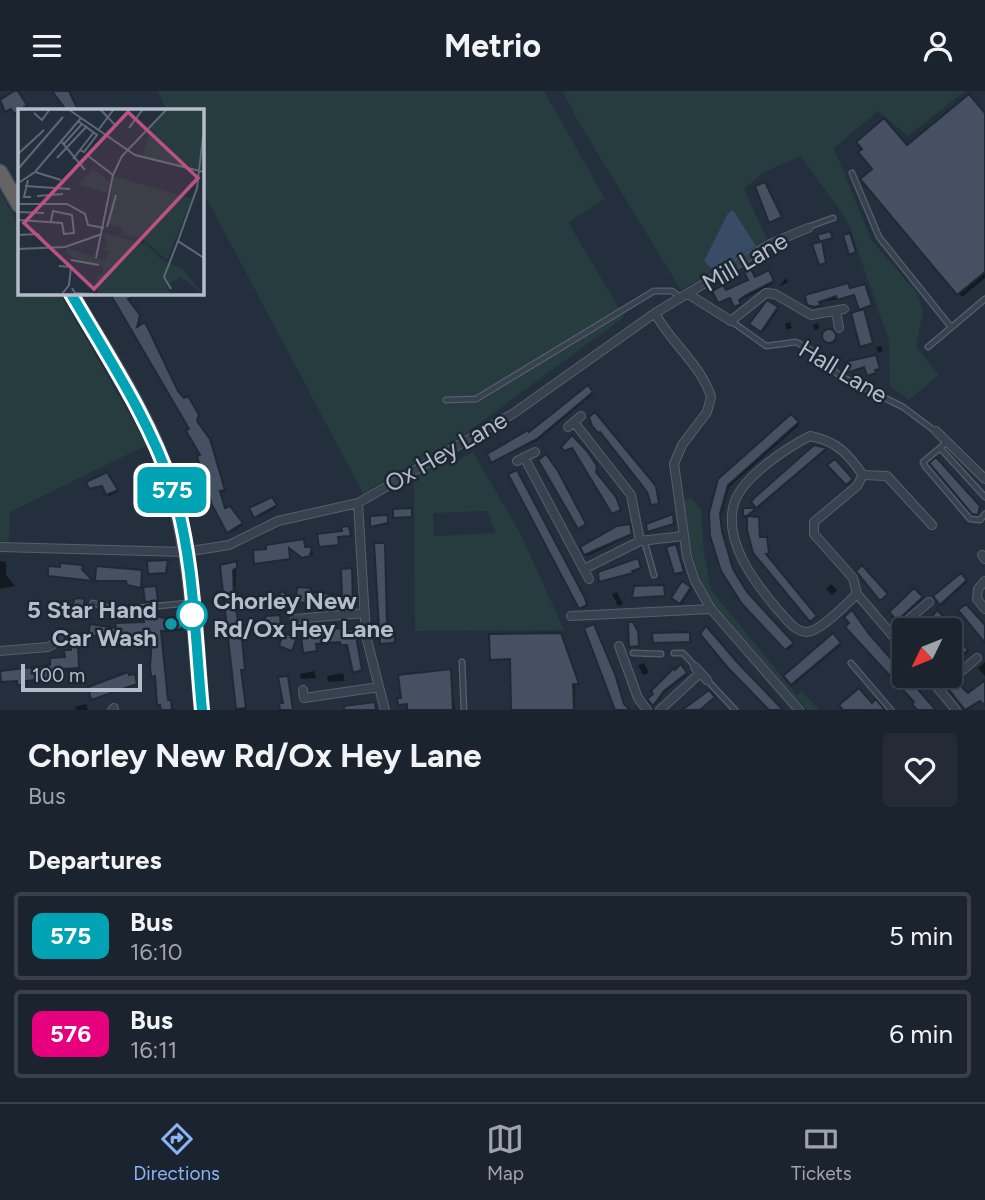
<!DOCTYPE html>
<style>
body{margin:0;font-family:Figtree,sans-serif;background:#242b36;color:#f1f3f6;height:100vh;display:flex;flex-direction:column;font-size:26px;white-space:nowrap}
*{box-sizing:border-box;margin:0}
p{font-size:23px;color:#a0a4aa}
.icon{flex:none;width:38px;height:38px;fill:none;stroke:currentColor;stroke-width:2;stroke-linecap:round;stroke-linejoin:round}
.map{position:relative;height:619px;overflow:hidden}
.sheet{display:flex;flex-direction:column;background:#1b232e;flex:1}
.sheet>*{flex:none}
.badge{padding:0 14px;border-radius:10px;font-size:24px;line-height:46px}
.needle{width:46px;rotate:227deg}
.buttons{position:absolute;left:892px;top:527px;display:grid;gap:14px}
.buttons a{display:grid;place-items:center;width:70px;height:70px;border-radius:7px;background:#1b232e;box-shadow:0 7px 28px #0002,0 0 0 2px #39404a;font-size:35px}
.scale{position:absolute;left:21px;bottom:18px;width:121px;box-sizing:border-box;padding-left:7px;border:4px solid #b4bcc9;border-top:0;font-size:19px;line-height:24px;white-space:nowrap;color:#b4bcc9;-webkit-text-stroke:5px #1d2633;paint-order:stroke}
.map>.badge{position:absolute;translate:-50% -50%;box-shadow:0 0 0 4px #fff}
h2{padding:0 28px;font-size:26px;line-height:63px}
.round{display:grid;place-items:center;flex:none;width:74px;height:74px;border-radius:7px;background:#242b36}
.overview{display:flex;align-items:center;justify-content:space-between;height:119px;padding:0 28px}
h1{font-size:33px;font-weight:700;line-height:52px}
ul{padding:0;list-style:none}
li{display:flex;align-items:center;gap:21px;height:88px;margin:0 14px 10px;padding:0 14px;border:4px solid #39404a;border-radius:7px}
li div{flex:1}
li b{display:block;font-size:26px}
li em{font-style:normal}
li .badge{min-width:77px;font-weight:700;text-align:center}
header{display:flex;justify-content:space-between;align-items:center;height:91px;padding:0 28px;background:#1b232e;font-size:32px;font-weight:700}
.menu{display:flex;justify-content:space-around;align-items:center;height:98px;border-top:2px solid #39404a;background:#1b232e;font-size:19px;color:#a0a4aa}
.menu a{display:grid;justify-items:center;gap:4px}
.menu .active{color:#8ab4f8}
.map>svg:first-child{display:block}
</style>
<header><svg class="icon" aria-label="menu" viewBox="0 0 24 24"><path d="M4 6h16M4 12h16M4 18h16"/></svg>Metrio<svg class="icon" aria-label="person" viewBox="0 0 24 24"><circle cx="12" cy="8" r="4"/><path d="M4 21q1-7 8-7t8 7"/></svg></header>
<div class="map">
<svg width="985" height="619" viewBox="0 0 985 619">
<rect width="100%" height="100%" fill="#242f3e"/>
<path fill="#263c3f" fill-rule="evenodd" d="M 158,0 L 544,0 L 605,108 L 568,131 L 624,226 L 465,343 L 363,402 L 201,97 L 201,19 L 166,19 Z
M 563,0 L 965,0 L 908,45 L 878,20 L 834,57 L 871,149 L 917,202 L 923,221 L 916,256 L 939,284 L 909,309 L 890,295 L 889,250 L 848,131 L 801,65 L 764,81 L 744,98 L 767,149 L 756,155 L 733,119 L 728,122 L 704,170 L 714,180 L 681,199 L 578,30 Z
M 0,101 L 19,134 L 19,201 L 59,201 L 147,354 L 10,421 L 9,450 L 0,450 Z
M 473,361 L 521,444 L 564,539 L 415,540 L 414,385 L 447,368 L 456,370 ZM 487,420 L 496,442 L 434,445 L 433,422 Z
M 691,407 L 701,419 L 704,461 L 711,499 L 797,604 L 802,600 L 819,619 L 807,619 L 713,514 C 693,481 688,446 682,409 Z"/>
<path fill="#394c67" d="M 733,119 L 756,155 L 714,180 L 704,170 L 728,122 Z"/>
<path fill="#0007" d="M 985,24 L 985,187 L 962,206 L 863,88 L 907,57 Z
M 770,182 L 774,192 L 739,210 L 741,214 L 737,216 L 732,207 L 720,211 L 726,201 Z
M 786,187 L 788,191 L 779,196 Z
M 866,196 L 872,215 L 862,218 L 873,253 L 863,256 L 863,220 L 856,204 L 809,214 L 850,199 Z
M 112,201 L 129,201 L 132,207 L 127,210 L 140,227 L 138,237 L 145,234 L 152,244 L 172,292 L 184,309 L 189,308 L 199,327 L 197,333 L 210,351 L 225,400 L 221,401 L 225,419 L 229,417 L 243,434 L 230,442 L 192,339 Z
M 768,212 L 778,219 L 763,241 L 751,233 Z
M 790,231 L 792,237 L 787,239 L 785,233 Z
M 818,232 L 819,238 L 814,239 L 813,234 Z
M 832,238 L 836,251 L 828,253 L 824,240 Z
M 881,255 L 883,260 L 878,262 L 876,256 Z
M 837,266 L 841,270 L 838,273 L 834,269 Z
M 877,268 L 880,279 L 875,280 L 876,283 L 870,285 L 866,277 L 849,281 Z
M 588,297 L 593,303 L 538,349 L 493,371 L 489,364 L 530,343 Z
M 791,325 L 799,334 L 729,396 L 721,425 L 722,443 L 733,481 L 748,505 L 793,554 L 788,559 L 743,512 L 720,471 L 712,445 L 711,422 L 717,395 L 731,377 Z
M 814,356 L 826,359 L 758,417 L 753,411 Z
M 108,384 L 118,401 L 109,405 L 104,396 L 91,397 Z
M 273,409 L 277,416 L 257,427 L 256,426 Z
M 672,425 L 674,434 L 649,440 Z
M 631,436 L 632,444 L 587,465 L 582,456 Z
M 349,437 L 351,445 L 338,447 L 339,454 L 320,456 Z
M 303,450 L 305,458 L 311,457 L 313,464 L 304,467 L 289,456 L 290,469 L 256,472 L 255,461 L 268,460 L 268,455 Z
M 385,454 L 388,537 L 396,551 L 383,553 Z
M 0,470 L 6,471 L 6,484 L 15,495 L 0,498 Z
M 167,470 L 167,483 L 149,483 Z
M 639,470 L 641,478 L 633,481 L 633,483 L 601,490 Z
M 236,472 L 235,512 L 242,550 L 246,580 L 241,580 L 246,619 L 236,619 L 222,475 Z
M 351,479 L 354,512 L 320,515 L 299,511 L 310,499 L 311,503 L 344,506 Z
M 961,484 L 967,491 L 942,514 L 935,506 Z
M 682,493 L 691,499 L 682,513 L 673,507 Z
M 831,493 L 837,499 L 832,504 L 826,498 Z
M 663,496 L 665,506 L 634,506 Z
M 914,499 L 922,508 L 899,529 L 892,521 Z
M 617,501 L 623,513 L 618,515 L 612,503 Z
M 158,522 L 160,528 L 182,529 L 183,539 L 162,541 L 168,612 L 175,619 L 162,619 L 157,586 L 153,585 L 154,549 L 149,548 L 149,542 L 136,543 L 132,548 L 127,544 L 112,547 L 90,543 L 146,532 Z
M 355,542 L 362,580 L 355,581 L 349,555 L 342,552 L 317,554 L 317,561 L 304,561 L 303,546 Z
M 689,543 L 691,552 L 655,552 Z
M 833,545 L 841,554 L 793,594 L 786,586 Z
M 562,547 L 580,594 L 575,594 L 575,619 L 513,619 L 512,570 L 491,568 Z
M 960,553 L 968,561 L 950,576 L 950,561 Z
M 78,558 L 79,577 L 64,578 L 51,587 L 27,590 L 27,594 L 20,595 L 18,590 L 0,592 L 0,580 L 52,575 L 67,568 L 66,560 Z
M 985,571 L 985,585 L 978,577 Z
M 644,572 L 649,582 L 643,584 L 638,574 Z
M 681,576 L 687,584 L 665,601 L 655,614 L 650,608 Z
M 314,580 L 316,587 L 301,588 L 300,583 Z
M 450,580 L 455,619 L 409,619 L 409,615 L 399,613 Z
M 343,582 L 345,590 L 328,591 L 327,585 Z
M 128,583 L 136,586 L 137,594 L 93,608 L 90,597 Z
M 951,600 L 985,605 L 985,612 L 982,609 L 967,619 Z
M 86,613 L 88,619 L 76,619 L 75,616 Z"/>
<path fill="#455162" stroke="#1f2835" stroke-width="2" d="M 14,0 L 18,0 L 27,14 L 14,23 L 11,18 L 5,21 L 0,9 Z
M 52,0 L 69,0 L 78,19 L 66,19 Z
M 969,3 L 985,22 L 985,181 L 957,204 L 860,88 L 872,78 L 858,61 L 862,58 L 856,51 L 884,27 L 907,54 Z
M 765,91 L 782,126 L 769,132 L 755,95 Z
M 830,140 L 833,147 L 822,150 L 826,172 L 819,174 L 812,153 L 820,151 L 817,144 Z
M 850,142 L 856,161 L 849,164 L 843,144 Z
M 751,178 L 755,186 L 769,179 L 774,190 L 746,204 L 739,209 L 741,213 L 734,216 L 730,207 L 718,212 L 712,200 L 723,194 L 726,199 L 748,189 L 744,181 Z
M 848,192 L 850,197 L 865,193 L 872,214 L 859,219 L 854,204 L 837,209 L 836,205 L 819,211 L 821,214 L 815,216 L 807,214 L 805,204 Z
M 109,201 L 139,201 L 128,208 L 140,224 L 137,236 L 145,231 L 178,300 L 184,307 L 188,305 L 199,324 L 197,330 L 210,348 L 225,399 L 220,400 L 225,417 L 230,415 L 243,432 L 227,442 L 212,414 L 197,365 L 200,364 L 186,340 L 189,338 Z
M 767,209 L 778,216 L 761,241 L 749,233 Z
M 864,218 L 873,252 L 860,256 L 851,222 Z
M822 245a7 7 0 1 1 14 0a7 7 0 1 1-14 0Z
M 876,264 L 880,278 L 875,279 L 876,282 L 867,285 L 864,276 L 847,282 L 844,271 Z
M 588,294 L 593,301 L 537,348 L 491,372 L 487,363 L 528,339 L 529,341 Z
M 595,321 L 656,395 L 659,413 L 651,414 L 647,401 L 600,341 L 598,342 L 592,335 L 589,326 Z
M 791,323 L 799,331 L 728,394 L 720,423 L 722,440 L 733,478 L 747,501 L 794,552 L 785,559 L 742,513 L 721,480 L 710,445 L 709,422 L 718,388 Z
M 572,344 L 587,360 L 597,375 L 596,381 L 616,406 L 621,419 L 612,423 L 572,357 L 564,360 L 561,356 Z
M 814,354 L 827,357 L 747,425 L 743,425 L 743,417 L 756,417 L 751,411 L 755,406 Z
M 546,363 L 558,380 L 586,433 L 578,438 L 538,369 Z
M 936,366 L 980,415 L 978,424 L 972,423 L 929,372 Z
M 835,368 L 853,388 L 846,394 L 827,374 Z
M 517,379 L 585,507 L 587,514 L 579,518 L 508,383 Z
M 107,381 L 118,399 L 106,404 L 102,395 L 89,398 L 86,391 Z
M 272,406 L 277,414 L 254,427 L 249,417 Z
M 412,417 L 412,426 L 393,427 L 393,418 Z
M 673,423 L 674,433 L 647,441 L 646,433 Z
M 388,424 L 388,432 L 370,436 L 370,425 Z
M 747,425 L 759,426 L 760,446 L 767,446 L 769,462 L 766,463 L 817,525 L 810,531 L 753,462 L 747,439 Z
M 630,433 L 632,443 L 584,464 L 580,456 L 617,435 Z
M 349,435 L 351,445 L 338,446 L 339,454 L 319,456 L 317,443 L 342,440 L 341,436 Z
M 304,448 L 305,456 L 312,456 L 310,465 L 302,467 L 289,457 L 290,468 L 254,473 L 253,459 L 266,458 L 266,454 Z
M 374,452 L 385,452 L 387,535 L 390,535 L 391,543 L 395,543 L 395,551 L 392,552 L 380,553 Z
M 676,453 L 684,481 L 674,483 L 666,456 Z
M 638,467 L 641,477 L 632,480 L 633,482 L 599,491 L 598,481 Z
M 168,469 L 166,482 L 148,483 L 147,470 Z
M 237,470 L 237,477 L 233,479 L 234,509 L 242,548 L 245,579 L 241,579 L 246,617 L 236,618 L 220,474 Z
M 60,472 L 83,474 L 82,478 L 93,490 L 48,485 L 48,475 L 60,476 Z
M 862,474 L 888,503 L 880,510 L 856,480 Z
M 96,475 L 142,479 L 141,497 L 127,494 L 126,490 L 95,490 Z
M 352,477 L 353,511 L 317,514 L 296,511 L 297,496 L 311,497 L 310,501 L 342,504 L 341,478 Z
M 961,482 L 967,489 L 940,514 L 933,505 Z
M 682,490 L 691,496 L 680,513 L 671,507 Z
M 664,494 L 665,505 L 632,507 L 634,495 Z
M 156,495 L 158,510 L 145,511 L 143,496 Z
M 914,497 L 923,506 L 897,530 L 889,521 Z
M 283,500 L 292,511 L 280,520 L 272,508 Z
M 78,507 L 85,508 L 81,527 L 68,525 L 66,520 L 72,518 L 74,508 Z
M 966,513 L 985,534 L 985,552 L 958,519 Z
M 852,519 L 869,543 L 936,619 L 917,619 L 912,613 L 914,611 L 845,536 L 849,532 L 844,526 Z
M 937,519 L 946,528 L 935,537 L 929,530 Z
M 158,520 L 159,526 L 164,527 L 181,526 L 182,538 L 161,540 L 168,609 L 171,609 L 172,619 L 161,619 L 160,614 L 157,614 L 155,585 L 151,586 L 150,575 L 152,548 L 148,548 L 147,541 L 135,542 L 130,549 L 124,543 L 109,546 L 88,544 L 90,533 L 116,537 L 115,532 L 144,531 L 143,521 Z
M 280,524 L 281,538 L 266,539 L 265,525 Z
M 628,531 L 633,531 L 638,540 L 639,555 L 629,556 Z
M 594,533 L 615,583 L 624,613 L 630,619 L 615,619 L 584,537 Z
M 706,535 L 738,572 L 783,619 L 769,619 L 728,577 L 700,543 Z
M 333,537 L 355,539 L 362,579 L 353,582 L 347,554 L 340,554 L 340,551 L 316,553 L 317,560 L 303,562 L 301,544 Z
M 690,541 L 690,551 L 653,552 L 652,542 Z
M 283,542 L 297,546 L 292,560 L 279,555 Z
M 561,542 L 579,593 L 573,593 L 574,619 L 511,619 L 510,568 L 490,569 L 489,543 Z
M 833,542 L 841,552 L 791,594 L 783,585 Z
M 960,550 L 968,559 L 950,574 L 950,559 Z
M 71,555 L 78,555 L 79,577 L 62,578 L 49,587 L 26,590 L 27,594 L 17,594 L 17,590 L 1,591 L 0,580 L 50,574 L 50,567 L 65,566 L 64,559 L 71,559 Z
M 681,573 L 687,582 L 664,600 L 653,615 L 647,608 L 653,603 L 651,600 L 674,577 L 675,579 Z
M 451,578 L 453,619 L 407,619 L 407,613 L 398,614 L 397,607 L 401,607 L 398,584 Z
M 128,581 L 129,584 L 135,583 L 137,593 L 91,609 L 88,596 Z
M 288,585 L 293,619 L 280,619 L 279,612 L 283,612 L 278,586 Z
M 985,589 L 985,615 L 980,610 L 965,619 L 949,599 L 957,592 L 968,602 Z
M 859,597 L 872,612 L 876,608 L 885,619 L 843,619 L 839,614 Z
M 709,599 L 715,606 L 700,619 L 682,619 Z
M 375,611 L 376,619 L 344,619 L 344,615 Z"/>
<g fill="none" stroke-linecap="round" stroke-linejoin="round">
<g stroke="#565f6c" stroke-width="7">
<path id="service" d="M 852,82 L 879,146 L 951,236
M 808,136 L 833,127
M 731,230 L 766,255 L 796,251 L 811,259 L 840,285 L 903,316 L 935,340
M 928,256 L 985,208
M 446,309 L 476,308 L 654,200 L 672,200 L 680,206
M 946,352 L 923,371 L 925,375 L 970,428 L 980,429 L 985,423
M 941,358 L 985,406
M 644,449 L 654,484
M 93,512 L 116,519 L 189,512
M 633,562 L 661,563
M 674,562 L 683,562 L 695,575
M 462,571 L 464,619
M 851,572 L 891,619
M 707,589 L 735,619"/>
</g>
<g stroke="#565f6c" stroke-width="10">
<path id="minor" d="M 688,203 L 731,230 L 766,202 L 775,203 L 811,224 L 844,218
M 836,220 L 839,237
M 655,222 C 670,251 702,275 711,306 L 707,321 L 682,354 L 674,373 L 687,466 L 695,490 L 711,518 L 799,619
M 574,331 L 631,404 L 640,450
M 568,336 L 581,325
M 936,340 L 985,388
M 810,345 C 837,350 848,363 863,384 L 857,395 L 814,431 L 814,443 L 853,487 L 857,503 C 847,512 820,541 807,541 C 794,541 786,527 778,519 C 755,492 721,448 735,410 C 744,385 788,356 810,345 Z
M 524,366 L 589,488
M 517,370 L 535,361
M 863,384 L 887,385 L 932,434
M 358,412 L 366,545 L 385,619
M 0,456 L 185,461 L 229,454 L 278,430 L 358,412 L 514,322 L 655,222 L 772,152 L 808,137
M 982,464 L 985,468
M 584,478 L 640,450 L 683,445
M 985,490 L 978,498 L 977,508 L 985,518
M 857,503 L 905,559
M 571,525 L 711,518
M 295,528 L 365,522
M 891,543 L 929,511
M 619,555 L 638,607 L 647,619
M 0,560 L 48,556 L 66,546
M 695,576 L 707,589
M 927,584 L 956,619
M 303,599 L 304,607 L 379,596
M 939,599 L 977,567
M 112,619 L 114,617
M 660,619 L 700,582"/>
</g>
<g stroke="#434c59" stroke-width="17">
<path id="trunk" d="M 0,81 L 19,114
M 70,201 C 108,265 152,329 173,401 C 193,471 195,547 202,619"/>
</g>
<use href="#service" stroke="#38414e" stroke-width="4.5"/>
<use href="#minor" stroke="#38414e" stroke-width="8"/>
<use href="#trunk" stroke="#656462" stroke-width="14"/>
</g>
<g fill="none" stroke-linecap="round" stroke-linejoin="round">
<g stroke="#fff" stroke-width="16">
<path id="line" d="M 70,201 C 107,265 148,326 172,396 C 194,464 195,548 202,619"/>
</g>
<use href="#line" stroke="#00a3b4" stroke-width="10"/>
</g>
<circle fill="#fff" stroke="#00a3b4" stroke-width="3.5" cx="192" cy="524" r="14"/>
<circle fill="#0f9aa8" stroke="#1d2633" stroke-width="2.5" cx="171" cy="533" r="7"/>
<g text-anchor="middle" stroke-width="5" stroke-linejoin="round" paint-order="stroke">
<g font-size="24" fill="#b4bcc9" stroke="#1d2633">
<text transform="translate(745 171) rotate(-30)" y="8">Mill Lane</text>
<text transform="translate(843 281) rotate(31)" y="8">Hall Lane</text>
<text transform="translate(446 361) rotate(-30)" y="8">Ox Hey Lane</text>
</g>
<g font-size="24" font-weight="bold" fill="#b4bcc9" stroke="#1d2633" text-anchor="start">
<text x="213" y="518">Chorley New<tspan x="213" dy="28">Rd/Ox Hey Lane</tspan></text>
</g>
<g font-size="24" font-weight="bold" fill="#b4bcc9" stroke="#1d2633" text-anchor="end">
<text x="157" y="527">5 Star Hand<tspan x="157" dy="28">Car Wash</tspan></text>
</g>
</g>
<g transform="translate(18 18)">
<rect width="186" height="186" fill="#242f3e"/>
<path d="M 150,0 L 185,0 L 185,62 L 124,48 L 131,26 L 128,22 ZM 75,59 L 93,75 L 89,84 L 60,75 ZM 96,67 L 174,90 L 149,151 L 126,131 L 104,125 L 105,119 L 89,115 ZM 86,124 L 128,135 L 146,152 L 164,160 L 185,185 L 163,168 L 148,177 L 153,185 L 80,185 L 79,166 L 85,165 L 85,157 L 60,151 L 49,145 L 49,139 L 88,152 L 90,142 L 82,139 L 89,138 Z" fill="#263c3f"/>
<path fill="none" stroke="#5e6776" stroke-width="2" d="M 50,0 L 117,46 L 186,63M 82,0 L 98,17M 16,4 L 24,11 L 32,0M 60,12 L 79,26 L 66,43 L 62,41M 111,19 L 125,0M 81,20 L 96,0M 185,27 L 179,79 L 160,132 L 186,149M 43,32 L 67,61M 45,36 L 64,15M 0,45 L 26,21M 69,46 L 95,66M 39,49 L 69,17M 55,50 L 76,23M 0,60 L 45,8M 17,63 L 43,71M 10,71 L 6,88 L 13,88M 2,73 L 17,63 L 63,9M 7,77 L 52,80M 19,87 L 45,85M 0,95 L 49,95 L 67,105 L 70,116 L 86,119M 0,103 L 26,104M 0,111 L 44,114 L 46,125 L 56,124 L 54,106 L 35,102 L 33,112M 89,118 L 98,86M 0,126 L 20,125 L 24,130M 0,140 L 47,138 L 84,125M 78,149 L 95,66 L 104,47 L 149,0M 53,151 L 81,156M 41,157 L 53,158 L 51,176 L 44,185M 54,179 L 57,184 L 75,185M 153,180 L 146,168 L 160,132"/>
<path fill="#bd5182" fill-opacity="0.15" stroke="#bd5182" stroke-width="3.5" d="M 110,3 L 180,69 L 76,180 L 6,114 Z"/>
<rect width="186" height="186" fill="none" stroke="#b4bcc9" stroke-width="3.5"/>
</g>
</svg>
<div class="buttons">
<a><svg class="needle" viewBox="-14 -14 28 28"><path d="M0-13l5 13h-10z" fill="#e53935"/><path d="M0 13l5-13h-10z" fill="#a0a4aa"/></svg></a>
</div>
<div class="scale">100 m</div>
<b class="badge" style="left:172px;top:399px;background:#00a3b4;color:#fff">575</b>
</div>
<section class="sheet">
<div class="overview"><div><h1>Chorley New Rd/Ox Hey Lane</h1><p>Bus</p></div><a class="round"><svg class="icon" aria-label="heart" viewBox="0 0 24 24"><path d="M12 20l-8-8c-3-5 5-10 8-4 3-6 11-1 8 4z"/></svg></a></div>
<h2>Departures</h2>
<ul>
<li><span class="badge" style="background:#00a3b4;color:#fff">575</span><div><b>Bus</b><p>16:10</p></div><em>5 min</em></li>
<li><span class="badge" style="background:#e6007e;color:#fff">576</span><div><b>Bus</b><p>16:11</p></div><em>6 min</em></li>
</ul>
</section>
<nav class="menu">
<a class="active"><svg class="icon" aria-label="directions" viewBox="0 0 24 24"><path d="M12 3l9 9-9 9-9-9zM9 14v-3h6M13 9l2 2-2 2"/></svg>Directions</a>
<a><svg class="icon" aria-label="map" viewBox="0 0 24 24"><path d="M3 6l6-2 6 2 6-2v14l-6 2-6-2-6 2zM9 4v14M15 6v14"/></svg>Map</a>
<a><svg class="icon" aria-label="tickets" viewBox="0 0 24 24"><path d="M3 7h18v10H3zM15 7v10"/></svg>Tickets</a>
</nav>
